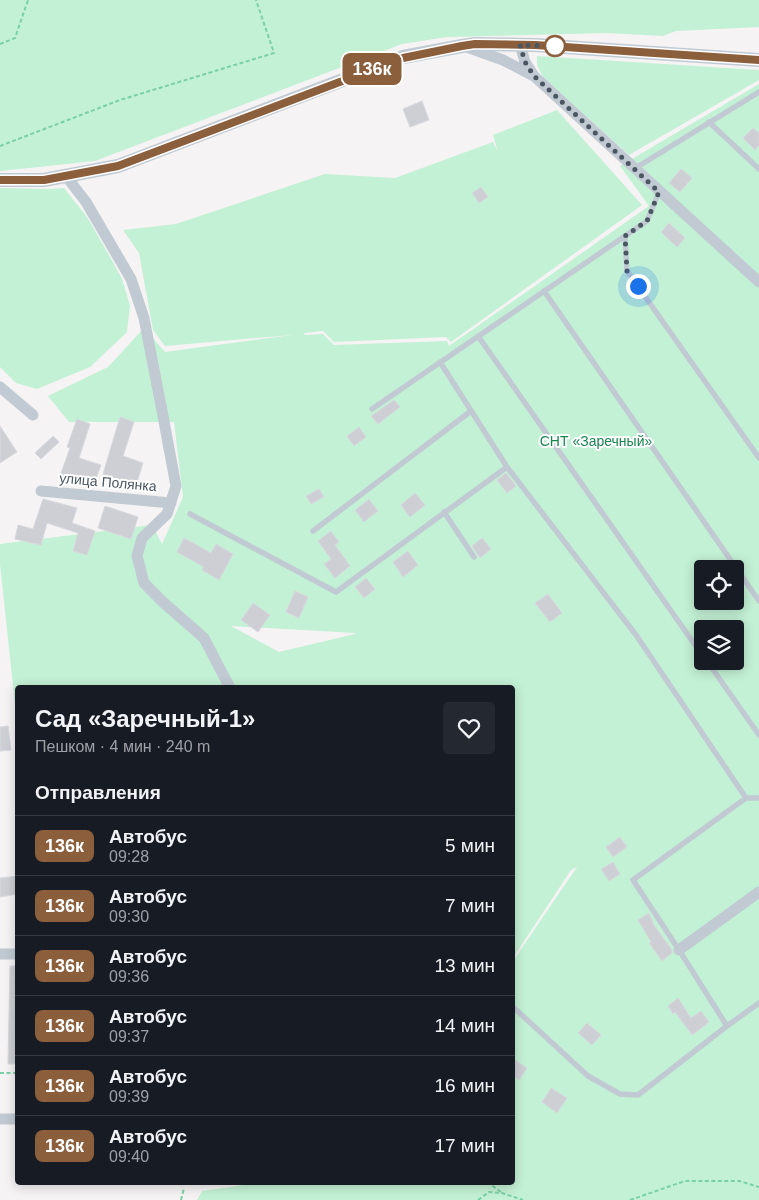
<!DOCTYPE html>
<html lang="ru">
<meta charset="utf-8">
<style>
body{margin:0;font-family:Helvetica,sans-serif;background:#242831;color:#f1f3f6;height:100vh;display:flex;flex-direction:column;font-size:19px;white-space:nowrap}
*{box-sizing:border-box;margin:0}
p{font-size:16px;color:#9ea1a6}
.icon{flex:none;width:28px;height:28px;fill:none;stroke:currentColor;stroke-width:2;stroke-linecap:round;stroke-linejoin:round}
.map{position:relative;flex:1;overflow:hidden}
.side{position:absolute;left:15px;top:685px;width:500px;height:500px;display:flex;flex-direction:column;background:#171b24;border-radius:5px;box-shadow:0 2px 12px #0003}
.side>*{flex:none}
.badge{padding:0 10px;border-radius:8px;font-size:18px;line-height:32px}
.fabs{position:absolute;left:694px;top:560px;display:grid;gap:10px}
.fabs a{display:grid;place-items:center;width:50px;height:50px;border-radius:5px;background:#171b24;box-shadow:0 2px 12px #0003;font-size:25px}
.you{position:absolute;width:25px;height:25px;margin:-12px;border:4px solid #fff;border-radius:50%;background:#1a73e8;box-shadow:0 0 0 8px #1a73e833}
.map>.badge{position:absolute;translate:-50% -50%;box-shadow:0 0 0 2px #fff}
h2{padding:0 20px;font-size:19px;line-height:45px}
.round{display:grid;place-items:center;flex:none;width:52px;height:52px;border-radius:5px;background:#242831}
.summary{display:flex;align-items:center;justify-content:space-between;height:85px;padding:0 20px}
h1{font-size:24px;font-weight:700;line-height:38px}
ul{padding:0;list-style:none}
li{display:flex;align-items:center;gap:15px;height:60px;padding:0 20px;border-top:1px solid #363941}
li div{flex:1}
li b{display:block;font-size:19px}
li em{font-style:normal}
li .badge{min-width:55px;font-weight:700;text-align:center}
.map>svg:first-child{display:block}
</style>
<div class="map">
<svg width="759" height="1200" viewBox="0 0 759 1200">
<rect width="100%" height="100%" fill="#f5f3f3"/>
<path fill="#c3f1d5" fill-rule="evenodd" d="M 0,0 L 759,0 L 759,27 L 676,31 L 663,36 L 607,33 L 447,37 L 402,44 L 95,161 L 0,171 Z
M 537,56 L 759,70 L 759,80 L 629,155 L 543,77 L 537,65 Z
M 759,84 L 759,1200 L 197,1200 L 202,1191 L 265,1182 L 512,1182 L 513,961 L 577,867 L 571,870 L 513,958 L 512,688 L 18,688 L 17,723 L 0,564 L 0,544 L 152,525 L 162,544 L 183,497 L 174,422 L 69,422 L 48,396 L 108,367 L 144,328 L 165,352 L 292,335 L 165,346 L 153,330 L 139,253 L 123,230 L 176,224 L 325,174 L 395,178 L 493,142 L 498,152 L 493,135 L 557,110 L 642,205 L 451,342 L 446,337 L 334,342 L 323,331 L 304,333 L 305,335 L 323,334 L 334,345 L 447,341 L 449,346 L 649,206 L 620,166 ZM 702,569 L 735,569 L 735,601 L 702,601 ZM 231,626 L 355,633 L 355,634 L 279,652 ZM 702,629 L 735,629 L 735,661 L 702,661 Z
M 0,188 L 49,189 L 64,188 L 87,217 L 109,255 L 122,279 L 130,306 L 127,332 L 90,367 L 37,389 L 16,383 L 0,367 Z"/>
<path fill="#cdcfd5" stroke="#d7d9de" d="M 422,101 L 429,120 L 410,127 L 403,109 Z
M 753,128 L 759,133 L 759,145 L 755,150 L 743,138 Z
M 681,169 L 692,178 L 680,192 L 669,183 Z
M 481,187 L 488,197 L 479,203 L 472,193 Z
M 669,223 L 685,238 L 677,247 L 661,232 Z
M 394,400 L 400,407 L 378,424 L 371,416 Z
M 120,417 L 134,422 L 123,456 L 143,463 L 136,485 L 103,474 Z
M 77,419 L 90,424 L 79,458 L 101,465 L 93,487 L 60,476 L 70,448 L 67,447 Z
M 0,426 L 17,452 L 0,463 Z
M 359,427 L 366,437 L 354,446 L 347,436 Z
M 53,436 L 59,442 L 41,459 L 35,453 Z
M 506,473 L 516,486 L 507,493 L 497,480 Z
M 319,489 L 324,497 L 311,504 L 306,496 Z
M 415,493 L 425,505 L 410,517 L 401,505 Z
M 43,499 L 77,508 L 72,523 L 95,531 L 87,555 L 73,551 L 78,533 L 47,523 L 41,545 L 15,539 L 18,525 L 33,529 Z
M 369,499 L 378,511 L 364,522 L 355,510 Z
M 105,506 L 138,517 L 131,539 L 98,528 Z
M 331,531 L 339,542 L 335,545 L 350,566 L 335,578 L 324,564 L 331,559 L 318,541 Z
M 184,538 L 211,553 L 216,544 L 233,554 L 219,580 L 202,570 L 204,567 L 177,552 Z
M 482,538 L 491,549 L 480,558 L 472,546 Z
M 408,551 L 418,565 L 403,577 L 393,562 Z
M 366,578 L 375,589 L 364,598 L 355,587 Z
M 295,591 L 308,597 L 299,618 L 286,612 Z
M 548,594 L 562,613 L 550,622 L 535,603 Z
M 253,603 L 270,615 L 258,632 L 241,620 Z
M 8,726 L 11,750 L 0,751 L 0,727 Z
M 620,837 L 627,847 L 613,857 L 606,847 Z
M 613,862 L 620,874 L 609,881 L 601,869 Z
M 18,876 L 18,894 L 0,897 L 0,878 Z
M 649,913 L 654,925 L 672,950 L 672,953 L 662,961 L 649,943 L 651,942 L 638,920 Z
M 10,966 L 18,966 L 18,1064 L 8,1064 Z
M 678,998 L 691,1018 L 701,1011 L 709,1022 L 692,1035 L 675,1012 L 673,1014 L 668,1006 Z
M 587,1023 L 601,1035 L 592,1045 L 578,1033 Z
M 512,1058 L 527,1068 L 519,1080 L 512,1075 Z
M 551,1088 L 567,1098 L 557,1113 L 542,1102 Z"/>
<g fill="none" stroke-linecap="round" stroke-linejoin="round">
<path stroke="#7ad0a6" stroke-width="2" stroke-dasharray="4 2.5" stroke-linecap="butt" d="M 0,44 L 15,38 L 28,0
M 0,146 L 120,100 L 274,53 L 256,0
M 0,1073 L 18,1073
M 487,1182 L 501,1192
M 181,1200 L 184,1188
M 478,1200 L 489,1192 L 502,1193 L 523,1200
M 630,1200 L 685,1181 L 739,1181 L 759,1187"/>
<path stroke="#c1cad2" stroke-width="5.5" d="M 709,122 L 759,169
M 634,169 L 759,92
M 625,236 L 627,271 L 759,458
M 544,291 L 759,601
M 478,336 L 702,655
M 440,362 L 507,467 L 636,635 L 746,798 L 633,880 L 679,950 L 727,1026 L 759,1003
M 372,409 L 647,221 L 659,192
M 444,512 L 474,557
M 190,514 L 336,592 L 507,467
M 313,531 L 471,411
M 707,661 L 759,735
M 746,798 L 759,798
M 512,1006 L 588,1076 L 620,1094 L 638,1095 L 727,1026"/>
<path stroke="#c1cad2" stroke-width="11" d="M 520,45 L 525,62 L 534,76 L 759,282
M 464,46 L 503,60 L 532,75
M 66,176 L 86,202 L 131,279 L 144,318 L 163,416 L 176,486 L 167,514 L 142,538 L 137,556 L 144,583 L 164,603 L 204,638 L 230,688
M 0,387 L 33,415
M 41,491 L 171,503
M 679,950 L 759,892
M 0,954 L 18,954
M 0,1119 L 18,1119"/>
<path stroke="#c1cad2" stroke-width="14" d="M 0,180 L 44,180 L 118,166 L 403,57 L 462,46 L 475,44 L 535,45 L 759,60"/>
</g>
<g fill="none" stroke-linecap="round" stroke-linejoin="round">
<g stroke="#fff" stroke-width="11">
<path id="line" d="M 0,180 L 44,180 L 118,166 L 403,58 L 462,46 L 475,44 L 535,45 L 759,60"/>
</g>
<use href="#line" stroke="#8b5e3c" stroke-width="8"/>
<path stroke="#4a5661" stroke-width="5" stroke-dasharray="0 9" d="M 555,46 L 520,45 L 525,62 L 534,76 L 659,192 L 647,221 L 625,236 L 627,271 L 638,286"/>
</g>
<circle fill="#fff" stroke="#8b5e3c" stroke-width="2.5" cx="555" cy="46" r="10"/>
<g text-anchor="middle" stroke-width="4" stroke-linejoin="round" paint-order="stroke">
<g font-size="14" fill="#17864f" stroke="#fff">
<text x="596" y="446">СНТ «Заречный»</text>
</g>
<g font-size="14" fill="#4a5661" stroke="#fff">
<text transform="translate(108 482) rotate(5)" y="5">улица Полянка</text>
</g>
</g>
</svg>
<div class="fabs">
<a><svg class="icon" aria-label="locate" viewBox="0 0 24 24"><circle cx="12" cy="12" r="6"/><path d="M12 2v4M12 18v4M2 12h4M18 12h4"/></svg></a>
<a><svg class="icon" aria-label="layers" viewBox="0 0 24 24"><path d="M12 4l9 5-9 5-9-5zM3 14l9 5 9-5"/></svg></a>
</div>
<div class="you" style="left:638px;top:286px"></div>
<b class="badge" style="left:372px;top:69px;background:#8b5e3c;color:#fff">136к</b>
<section class="side">
<div class="summary"><div><h1>Сад «Заречный-1»</h1><p>Пешком · 4 мин · 240 m</p></div><a class="round"><svg class="icon" aria-label="heart" viewBox="0 0 24 24"><path d="M12 20l-8-8c-3-5 5-10 8-4 3-6 11-1 8 4z"/></svg></a></div>
<h2>Отправления</h2>
<ul>
<li><span class="badge" style="background:#8b5e3c;color:#fff">136к</span><div><b>Автобус</b><p>09:28</p></div><em>5 мин</em></li>
<li><span class="badge" style="background:#8b5e3c;color:#fff">136к</span><div><b>Автобус</b><p>09:30</p></div><em>7 мин</em></li>
<li><span class="badge" style="background:#8b5e3c;color:#fff">136к</span><div><b>Автобус</b><p>09:36</p></div><em>13 мин</em></li>
<li><span class="badge" style="background:#8b5e3c;color:#fff">136к</span><div><b>Автобус</b><p>09:37</p></div><em>14 мин</em></li>
<li><span class="badge" style="background:#8b5e3c;color:#fff">136к</span><div><b>Автобус</b><p>09:39</p></div><em>16 мин</em></li>
<li><span class="badge" style="background:#8b5e3c;color:#fff">136к</span><div><b>Автобус</b><p>09:40</p></div><em>17 мин</em></li>
</ul>
</section>
</div>
